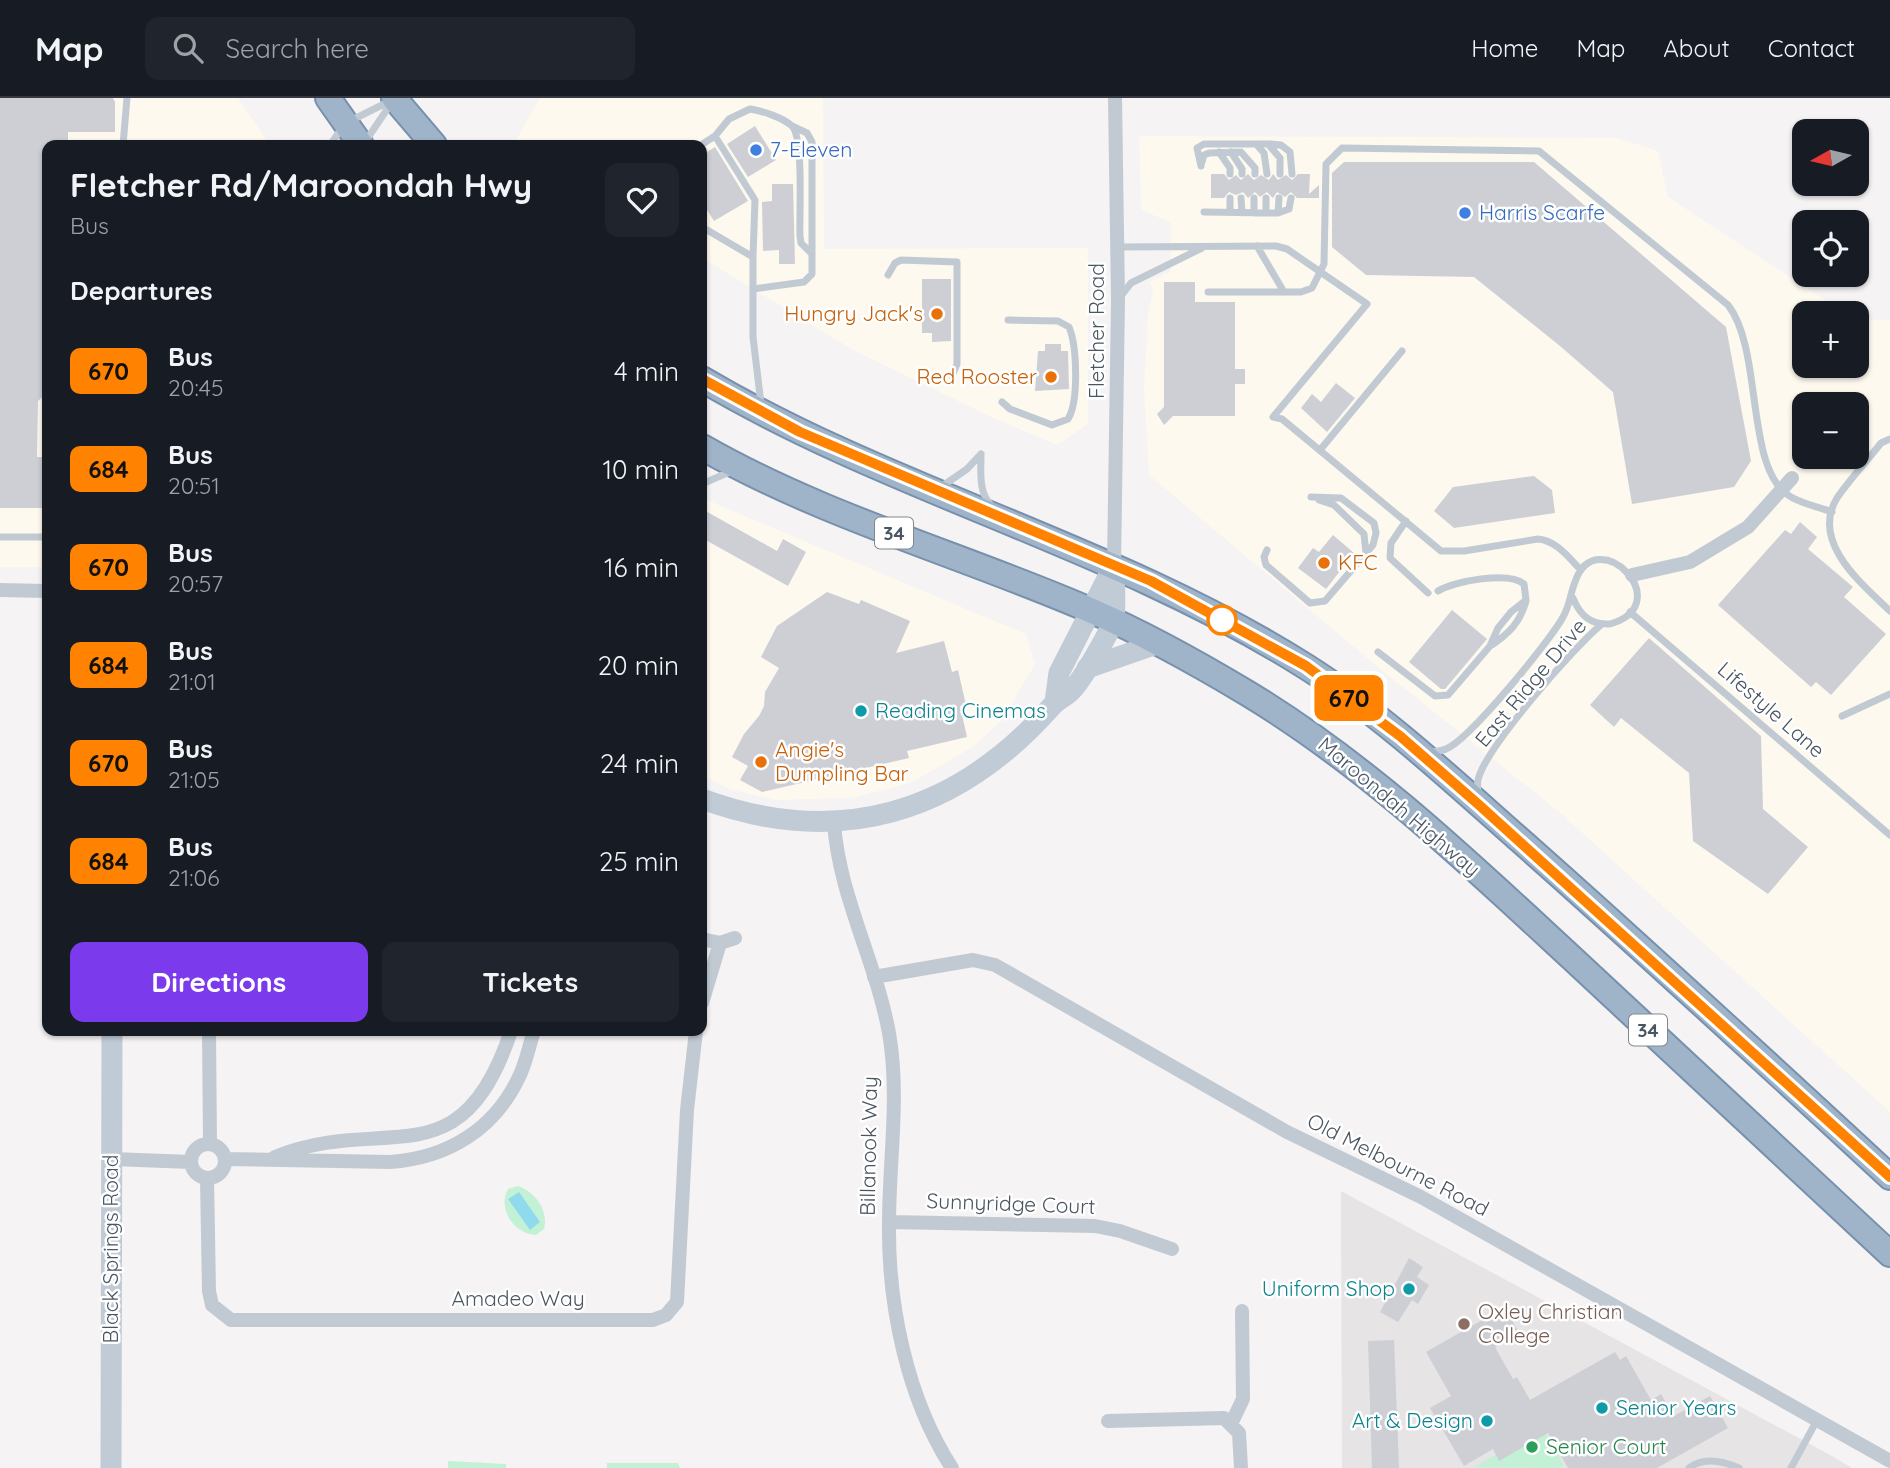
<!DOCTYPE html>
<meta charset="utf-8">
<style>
body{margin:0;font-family:Quicksand,sans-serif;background:#20242c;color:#f1f3f6;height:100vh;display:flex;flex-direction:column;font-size:26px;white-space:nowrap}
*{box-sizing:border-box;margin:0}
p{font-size:23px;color:#9ea1a6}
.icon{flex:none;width:38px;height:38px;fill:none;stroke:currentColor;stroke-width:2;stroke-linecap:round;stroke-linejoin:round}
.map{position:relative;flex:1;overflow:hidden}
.sheet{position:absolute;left:42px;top:42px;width:665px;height:896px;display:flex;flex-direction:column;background:#171b24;border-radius:14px;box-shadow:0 2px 5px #0004}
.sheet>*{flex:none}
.badge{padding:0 14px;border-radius:10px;font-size:24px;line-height:46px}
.needle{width:46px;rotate:262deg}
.tools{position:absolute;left:1792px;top:21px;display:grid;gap:14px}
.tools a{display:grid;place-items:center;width:77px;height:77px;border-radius:14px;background:#171b24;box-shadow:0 2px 5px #0004;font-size:35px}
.map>.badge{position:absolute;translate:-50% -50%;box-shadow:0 0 0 4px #fff}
h2{padding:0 28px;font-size:26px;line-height:63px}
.round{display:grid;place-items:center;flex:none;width:74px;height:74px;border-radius:14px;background:#20242c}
.overview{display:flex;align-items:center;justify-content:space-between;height:119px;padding:0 28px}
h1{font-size:33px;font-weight:700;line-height:52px}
.button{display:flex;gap:14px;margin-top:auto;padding:14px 28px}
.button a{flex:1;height:80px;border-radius:14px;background:#7c3aed;color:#fff;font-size:28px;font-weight:700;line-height:80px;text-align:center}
.button a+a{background:#20242c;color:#f1f3f6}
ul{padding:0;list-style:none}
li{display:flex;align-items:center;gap:21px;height:98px;padding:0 28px}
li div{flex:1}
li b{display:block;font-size:26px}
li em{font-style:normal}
li .badge{min-width:77px;font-weight:700;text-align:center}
header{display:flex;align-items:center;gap:42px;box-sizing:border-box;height:98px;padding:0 35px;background:#171b24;border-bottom:2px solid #363941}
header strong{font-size:33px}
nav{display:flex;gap:38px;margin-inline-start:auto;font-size:24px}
.search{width:490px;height:63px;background:#20242c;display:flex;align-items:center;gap:18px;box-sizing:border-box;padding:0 24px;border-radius:14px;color:#9ea1a6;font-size:26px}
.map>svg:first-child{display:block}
</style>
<header>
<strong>Map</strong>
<div class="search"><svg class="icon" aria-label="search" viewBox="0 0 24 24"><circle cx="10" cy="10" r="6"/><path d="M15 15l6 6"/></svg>Search here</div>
<nav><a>Home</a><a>Map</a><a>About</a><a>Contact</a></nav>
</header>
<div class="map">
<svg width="1890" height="1370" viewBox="0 0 1890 1370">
<rect width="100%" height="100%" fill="#f5f3f3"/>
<path fill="#fdf9ef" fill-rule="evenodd" d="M 0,0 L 238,0 L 270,47 L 47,47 L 47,469 L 0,469 Z
M 540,0 L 823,0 L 824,151 L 1088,150 L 1088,326 L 1057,347 L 989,318 L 855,253 L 702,160 L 702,47 L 513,47 Z
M 1139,38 L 1617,40 L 1658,53 L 1668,99 L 1845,215 L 1804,215 L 1804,268 L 1857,268 L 1857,222 L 1890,222 L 1890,1014 L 1558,713 L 1379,570 L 1149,377 L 1144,289 L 1148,216 L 1153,192 L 1150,184 L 1171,173 L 1171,124 L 1141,112 ZM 1804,306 L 1857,306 L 1857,359 L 1804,359 Z
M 702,400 L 1026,536 L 1035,566 L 1002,622 L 974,648 L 911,685 L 851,700 L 775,702 L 729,691 L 702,677 Z"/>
<path fill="#e6e4e5" d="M 1341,1093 L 1832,1358 L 1852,1370 L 1342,1370 Z"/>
<path fill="#c3f1d5" d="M 518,1088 C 535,1094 549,1112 544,1131 L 536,1137 C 514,1136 497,1111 508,1091 Z
M 1543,1330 L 1564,1368 L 1560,1370 L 1474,1369 Z
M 448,1363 L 506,1366 L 506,1370 L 448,1370 Z
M 607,1365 L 678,1365 L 680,1370 L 607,1370 Z"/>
<path fill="#90daee" d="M 519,1094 L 540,1124 L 530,1132 L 508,1101 Z"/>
<path fill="#cdcfd5" d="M 0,0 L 113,0 L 115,4 L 115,34 L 68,34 L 68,47 L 47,47 L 47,295 L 38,303 L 37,359 L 47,359 L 47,410 L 0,410 Z
M 755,28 L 776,62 L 748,79 L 727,46 Z
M 715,49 L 748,103 L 714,123 L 702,104 L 702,57 Z
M 1344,64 L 1534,64 L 1726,229 L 1751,363 L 1734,389 L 1632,406 L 1613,294 L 1560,248 L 1474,179 L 1366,177 L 1332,149 L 1332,75 Z
M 1211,76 L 1224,76 L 1229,82 L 1236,77 L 1241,82 L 1248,76 L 1254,82 L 1261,77 L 1269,82 L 1273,76 L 1278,82 L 1286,77 L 1292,82 L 1298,76 L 1310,76 L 1309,96 L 1319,87 L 1319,100 L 1297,100 L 1291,94 L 1285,99 L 1277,94 L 1273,100 L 1267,94 L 1260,99 L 1255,94 L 1248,100 L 1243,94 L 1236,97 L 1229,94 L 1224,100 L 1211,100 Z
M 772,86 L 793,86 L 795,166 L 779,166 L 779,152 L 763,153 L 762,104 L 772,103 Z
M 922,181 L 951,181 L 951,243 L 932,244 L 932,235 L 922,235 Z
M 1164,184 L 1195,184 L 1195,204 L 1235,204 L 1235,271 L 1245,271 L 1245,286 L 1235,286 L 1235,318 L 1173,318 L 1164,327 L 1157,316 L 1164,309 Z
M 1045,246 L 1061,246 L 1061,253 L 1068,253 L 1069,291 L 1035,293 L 1038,253 L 1045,253 Z
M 1336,285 L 1355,300 L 1327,334 L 1301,310 L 1312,296 L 1321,304 Z
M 1534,378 L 1552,392 L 1555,415 L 1454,430 L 1434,413 L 1453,389 Z
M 702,411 L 777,453 L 783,441 L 806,454 L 788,488 L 702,440 Z
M 1800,424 L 1817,439 L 1808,451 L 1853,489 L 1844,499 L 1886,536 L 1831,597 L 1816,584 L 1811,589 L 1718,507 L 1785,432 L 1791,436 Z
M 1333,437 L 1354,455 L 1326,491 L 1298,470 L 1313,450 L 1319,454 Z
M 827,494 L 859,506 L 861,502 L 910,523 L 896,555 L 944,543 L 952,574 L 958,572 L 966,607 L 960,608 L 967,639 L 907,653 L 909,660 L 762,694 L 740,682 L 748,668 L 732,659 L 744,636 L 759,618 L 764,608 L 765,594 L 779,570 L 761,559 L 777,528 Z
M 1452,512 L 1487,541 L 1445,591 L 1441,591 L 1409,564 Z
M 1649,540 L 1761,638 L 1763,711 L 1808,749 L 1768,796 L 1693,743 L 1689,675 L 1621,620 L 1614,629 L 1590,607 Z
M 1409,1160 L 1423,1169 L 1417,1179 L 1429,1187 L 1418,1206 L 1412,1202 L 1398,1224 L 1380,1214 Z
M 1505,1209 L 1519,1235 L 1495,1249 L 1513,1281 L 1517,1279 L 1530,1302 L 1615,1254 L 1620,1262 L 1626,1258 L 1651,1302 L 1661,1296 L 1674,1318 L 1710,1298 L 1728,1330 L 1657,1370 L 1568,1370 L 1548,1335 L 1499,1363 L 1493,1351 L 1464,1368 L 1430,1310 L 1451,1298 L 1426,1254 Z
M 1394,1242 L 1399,1370 L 1372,1370 L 1368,1243 Z"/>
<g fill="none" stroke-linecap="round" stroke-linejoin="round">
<g stroke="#7690ad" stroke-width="28">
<path id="trunk" d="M 328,0 L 361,47
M 394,0 L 434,47
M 702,281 C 893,394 1115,448 1305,568 C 1386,619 1458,688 1530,751 C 1652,859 1771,969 1890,1079
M 702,349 C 824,419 963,457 1092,513 C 1145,536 1197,565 1247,595 C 1368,668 1471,767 1574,862 C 1679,960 1785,1058 1890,1156"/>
</g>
<path stroke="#c1cad2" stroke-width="7" d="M 350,23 L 390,3
M 715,38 L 729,21 L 750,11 C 762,13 782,19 792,28 C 804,40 799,118 800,138 L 801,145 L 812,156
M 365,44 L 392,4
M 1256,46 L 1264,55 L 1267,76
M 1268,46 L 1280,60 L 1280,76
M 123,47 L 127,0
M 330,47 L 342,30
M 701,47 L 715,38 L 755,102 L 753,159
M 1219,54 L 1230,70 L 1230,76
M 1231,54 L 1242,71 L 1242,76
M 1201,67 L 1204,57 L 1209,55 L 1241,54 L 1255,70 L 1255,76
M 1201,68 L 1197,50 L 1204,46 L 1271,46 L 1281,47 L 1290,54 L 1292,76
M 1241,100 L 1242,115
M 1204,114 L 1278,115 L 1289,111 L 1291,100
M 1230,114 L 1230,100
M 1254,115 L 1254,100
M 1266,115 L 1266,100
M 1278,115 L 1279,100
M 702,129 L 753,159 L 753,239 L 761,306
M 1257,148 L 1284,194
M 1118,149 L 1276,148 L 1287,151 L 1367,206 L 1273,319 L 1282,321 L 1441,453 L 1464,453 L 1538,441 C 1557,443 1568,459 1581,472
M 888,177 L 895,165 L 901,162 L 957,164 L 957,266 L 952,278
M 753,191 L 804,184 L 812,176 L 812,44 L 807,35 L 792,28
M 1208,194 L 1301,194 L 1312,190 L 1324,166 L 1326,66 L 1342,50 L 1539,53 L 1728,207 C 1764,253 1744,373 1791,399 C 1803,406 1819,409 1832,414
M 1120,199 L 1131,185 L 1202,150
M 1002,304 L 1010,311 L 1052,327 L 1068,321 C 1079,304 1077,248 1069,229 L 1058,223 L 1008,222
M 1890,341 L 1881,345 C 1867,363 1850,381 1837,400 C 1810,444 1862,486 1890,513
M 1320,352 L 1402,253
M 981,356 C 981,374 978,395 992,408
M 702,386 L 734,372
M 941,389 L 967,371 L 981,356
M 1319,402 L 1334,407 L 1364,436 L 1366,456
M 1406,423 L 1391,445 L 1390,460 L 1428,495
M 0,439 L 47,439
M 1267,452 L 1264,459 L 1266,467 L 1310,505 L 1325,503 L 1373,447 L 1376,435 L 1374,425 L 1341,400 L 1311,399
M 1630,514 L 1890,737
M 1492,547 C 1509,535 1520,525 1526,503
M 1378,554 L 1435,598 L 1448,597 L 1490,548 L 1498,530 L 1511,514 L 1526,502 L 1524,486 C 1509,473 1454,483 1438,493
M 1842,618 L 1890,596
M 1431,654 C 1435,653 1442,653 1446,651 C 1469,642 1550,543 1563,519 C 1570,507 1570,496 1575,484 C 1596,422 1680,506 1610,526 C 1590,527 1580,517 1573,500
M 1478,698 C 1478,693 1477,686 1478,682 C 1485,650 1575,548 1602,526
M 1689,1370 C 1704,1358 1723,1363 1739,1370
M 1791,1370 L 1817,1322"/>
<path stroke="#c1cad2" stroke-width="14" d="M 1114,467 L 1118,201 L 1115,0
M 1632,477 L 1690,464 L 1748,429 L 1792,380
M 0,492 L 47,493
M 834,725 C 839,798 876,863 889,935 C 900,998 889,1062 889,1126 C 888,1207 907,1301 952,1370
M 702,841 L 720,845 L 735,840
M 874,879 L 973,862 L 995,867 L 1287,1034 L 1421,1099 L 1890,1363
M 702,905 L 720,845
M 209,933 L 210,1046
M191 1063a17 17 0 1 1 34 0a17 17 0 1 1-34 0Z
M 275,1059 C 385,1014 460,1087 511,933
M 112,1061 L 191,1064
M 225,1061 L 390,1064 C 447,1060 494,1032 519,979 C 526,965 529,948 534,933
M 207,1080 L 209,1193 L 212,1207 L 231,1222 L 653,1222 L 666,1217 L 677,1204 L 687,1012 L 696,933
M 889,1124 L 1095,1128 L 1120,1133 L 1172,1151
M 1108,1323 L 1224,1320 L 1239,1335 L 1241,1370
M 1231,1326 L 1243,1301 L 1242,1213"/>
<path stroke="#c1cbd6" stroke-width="21" d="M 1087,570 L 1156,546
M 1055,604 L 1059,575 L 1112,471
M 702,701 C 838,751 956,716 1051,609 C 1057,602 1065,599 1071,593 C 1081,584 1112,531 1114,520 C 1116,502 1114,484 1114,467
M 111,1370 L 112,933"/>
<use href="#trunk" stroke="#9fb4c9" stroke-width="24"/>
</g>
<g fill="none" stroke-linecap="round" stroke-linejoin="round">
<g stroke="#fff" stroke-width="16">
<path id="line" d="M 702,281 L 800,334 L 1151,483 L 1306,568 L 1400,638 L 1478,706 L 1890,1079"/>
</g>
<use href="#line" stroke="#ff8200" stroke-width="10"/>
</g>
<g fill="#3f7fe0" stroke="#fff" stroke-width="2.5">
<circle cx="756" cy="52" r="7"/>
<circle cx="1465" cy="115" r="7"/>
</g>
<g fill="#e8710a" stroke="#fff" stroke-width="2.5">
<circle cx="937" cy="216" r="7"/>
<circle cx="1051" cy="279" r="7"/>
<circle cx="1324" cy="465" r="7"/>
<circle cx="761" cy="664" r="7"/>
</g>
<circle fill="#fff" stroke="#ff8200" stroke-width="3.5" cx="1222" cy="522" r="14"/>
<g fill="#0f9aa8" stroke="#fff" stroke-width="2.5">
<circle cx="861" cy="613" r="7"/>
<circle cx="1409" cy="1191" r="7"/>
<circle cx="1602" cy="1310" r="7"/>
<circle cx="1487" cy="1323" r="7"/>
</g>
<circle fill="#8d6e63" stroke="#fff" stroke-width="2.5" cx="1464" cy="1226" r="7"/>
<circle fill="#2e9e5b" stroke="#fff" stroke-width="2.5" cx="1532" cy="1349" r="7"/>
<g text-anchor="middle" stroke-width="5" stroke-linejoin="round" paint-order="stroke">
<g fill="#fff" stroke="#808990" stroke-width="2">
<rect x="875" y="419.5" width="38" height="31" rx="5"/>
<rect x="1629" y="916.5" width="38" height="31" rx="5"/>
</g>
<g font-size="19" font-weight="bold" fill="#4a5661">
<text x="894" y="442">34</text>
<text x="1648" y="939">34</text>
</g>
<g font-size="21" fill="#366cbe" stroke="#fff" text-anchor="start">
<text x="770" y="59">7-Eleven</text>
<text x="1479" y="122">Harris Scarfe</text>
</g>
<g font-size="21" fill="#c56008" stroke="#fff" text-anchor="end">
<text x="923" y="223">Hungry Jack's</text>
<text x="1037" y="286">Red Rooster</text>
<text x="1338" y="472" text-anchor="start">KFC</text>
<text x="775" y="659" text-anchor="start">Angie's<tspan x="775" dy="24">Dumpling Bar</tspan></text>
</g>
<g font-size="21" fill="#4a5661" stroke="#fff">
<text transform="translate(1097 233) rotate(-90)" y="7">Fletcher Road</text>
<text transform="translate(1531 585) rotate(-50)" y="7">East Ridge Drive</text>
<text transform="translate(1771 612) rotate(41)" y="7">Lifestyle Lane</text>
<text transform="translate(1399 709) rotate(40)" y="7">Maroondah Highway</text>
<text transform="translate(869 1048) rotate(-89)" y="7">Billanook Way</text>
<text transform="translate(1398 1067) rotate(27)" y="7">Old Melbourne Road</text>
<text transform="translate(1011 1106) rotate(2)" y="7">Sunnyridge Court</text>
<text transform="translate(111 1151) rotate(-90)" y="7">Black Springs Road</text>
<text x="518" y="1208">Amadeo Way</text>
</g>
<g font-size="21" fill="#0d838f" stroke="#fff" text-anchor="start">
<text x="875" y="620">Reading Cinemas</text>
<text x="1395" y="1198" text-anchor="end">Uniform Shop</text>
<text x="1616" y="1317">Senior Years</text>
<text x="1473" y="1330" text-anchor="end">Art &amp; Design</text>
</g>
<g font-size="21" fill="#785e54" stroke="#fff" text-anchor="start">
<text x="1478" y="1221">Oxley Christian<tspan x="1478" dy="24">College</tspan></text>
</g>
<g font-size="21" fill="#27864d" stroke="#fff" text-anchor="start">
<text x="1546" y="1356">Senior Court</text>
</g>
</g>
</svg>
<div class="tools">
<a><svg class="needle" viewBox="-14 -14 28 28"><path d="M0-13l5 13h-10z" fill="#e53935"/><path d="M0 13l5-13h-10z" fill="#9ea1a6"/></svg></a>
<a><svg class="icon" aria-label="locate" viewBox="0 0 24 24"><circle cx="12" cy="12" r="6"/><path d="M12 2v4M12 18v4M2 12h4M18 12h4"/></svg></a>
<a>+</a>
<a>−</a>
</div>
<b class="badge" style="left:1349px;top:600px;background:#ff8200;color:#111">670</b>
<section class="sheet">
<div class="overview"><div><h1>Fletcher Rd/Maroondah Hwy</h1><p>Bus</p></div><a class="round"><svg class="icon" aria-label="heart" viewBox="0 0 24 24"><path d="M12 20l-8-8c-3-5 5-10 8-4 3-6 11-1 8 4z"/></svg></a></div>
<h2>Departures</h2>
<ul>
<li><span class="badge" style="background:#ff8200;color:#111">670</span><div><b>Bus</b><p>20:45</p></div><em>4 min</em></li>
<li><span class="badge" style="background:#ff8200;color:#111">684</span><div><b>Bus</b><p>20:51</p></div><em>10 min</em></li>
<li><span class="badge" style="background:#ff8200;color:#111">670</span><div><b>Bus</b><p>20:57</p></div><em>16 min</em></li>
<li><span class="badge" style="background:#ff8200;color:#111">684</span><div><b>Bus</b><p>21:01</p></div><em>20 min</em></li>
<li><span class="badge" style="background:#ff8200;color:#111">670</span><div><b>Bus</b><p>21:05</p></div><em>24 min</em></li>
<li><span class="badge" style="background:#ff8200;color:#111">684</span><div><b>Bus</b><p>21:06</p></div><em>25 min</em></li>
</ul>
<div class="button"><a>Directions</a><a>Tickets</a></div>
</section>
</div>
